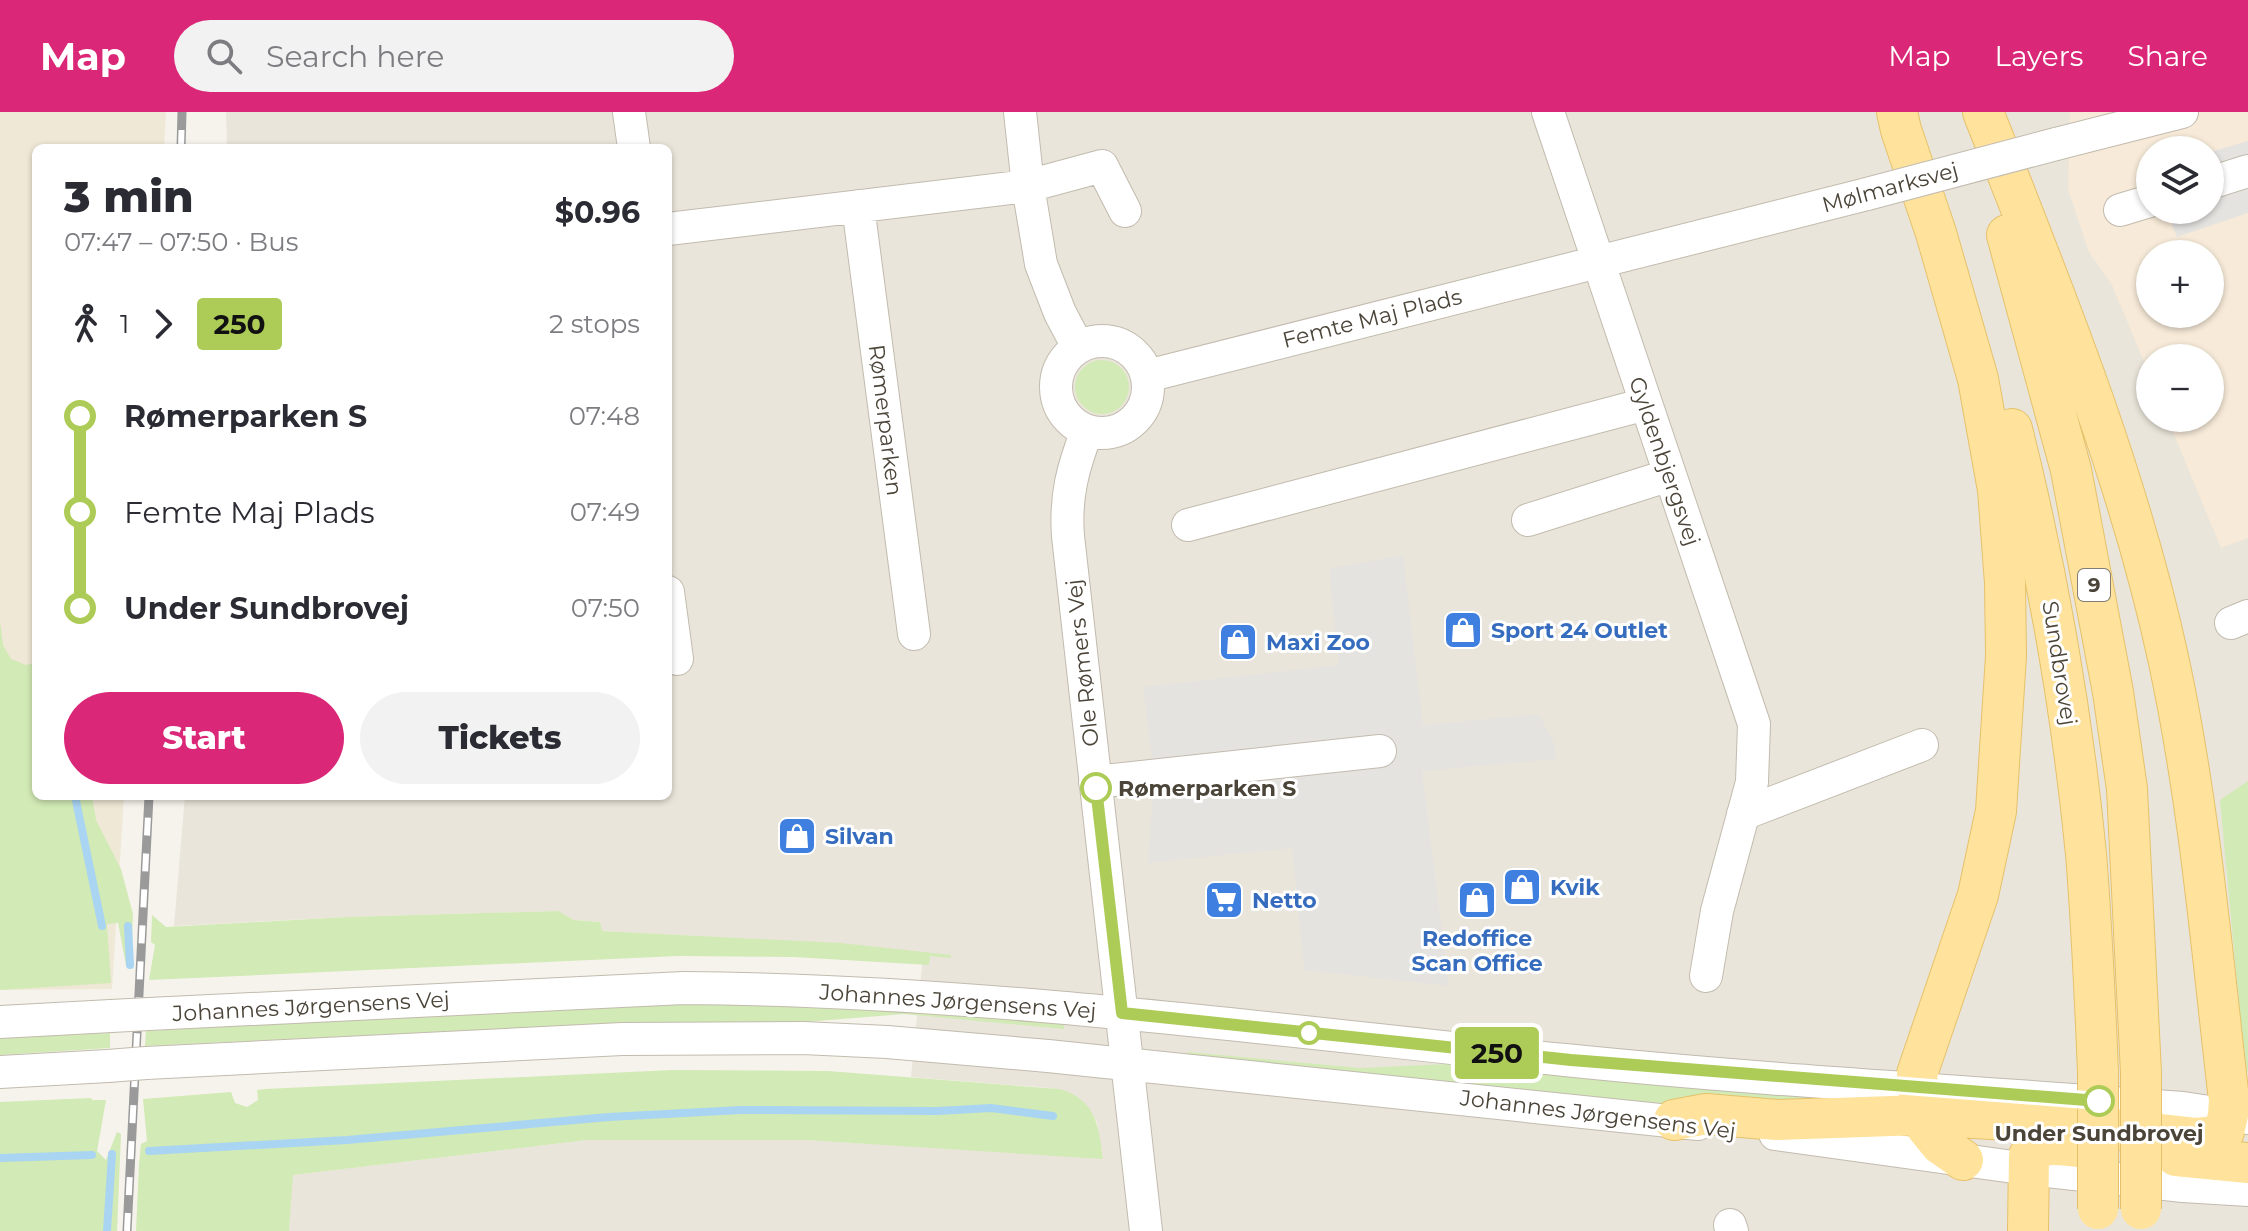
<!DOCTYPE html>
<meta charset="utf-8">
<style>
body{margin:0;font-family:Montserrat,sans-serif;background:#f2f2f3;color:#2b2b33;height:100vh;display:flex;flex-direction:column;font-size:30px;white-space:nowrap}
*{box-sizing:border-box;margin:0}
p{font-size:26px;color:#7c7c81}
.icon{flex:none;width:44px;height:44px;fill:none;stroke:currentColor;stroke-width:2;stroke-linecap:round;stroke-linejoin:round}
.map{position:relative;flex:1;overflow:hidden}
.sheet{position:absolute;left:32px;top:32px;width:640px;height:656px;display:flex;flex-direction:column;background:#fff;border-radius:12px;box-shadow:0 2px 6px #0004}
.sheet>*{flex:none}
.badge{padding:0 16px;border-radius:6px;font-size:28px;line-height:52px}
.tools{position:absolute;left:2136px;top:24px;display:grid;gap:16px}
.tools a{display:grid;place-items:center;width:88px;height:88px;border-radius:50%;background:#fff;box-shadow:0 2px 6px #0004;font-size:40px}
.map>.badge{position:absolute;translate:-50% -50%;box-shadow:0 0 0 4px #fff}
.legs{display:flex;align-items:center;gap:12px;height:88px;padding:0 32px;font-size:26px}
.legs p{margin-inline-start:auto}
.summary{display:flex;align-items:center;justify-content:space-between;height:136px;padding:0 32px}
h1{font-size:44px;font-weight:800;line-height:60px}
.cta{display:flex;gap:16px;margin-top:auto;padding:16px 32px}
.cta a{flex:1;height:92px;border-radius:48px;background:#db2777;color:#fff;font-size:32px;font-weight:800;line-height:92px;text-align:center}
.cta a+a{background:#f2f2f3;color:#2b2b33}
ul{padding:0 32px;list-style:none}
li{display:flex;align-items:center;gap:28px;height:96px;font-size:30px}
li i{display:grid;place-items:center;width:12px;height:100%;margin:0 10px;background:currentColor}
li i::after{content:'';width:20px;height:20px;margin:-10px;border:6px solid;border-radius:50%;background:#fff}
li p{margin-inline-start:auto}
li:first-child i{background:linear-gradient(#0000 50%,currentColor 0)}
li:last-child i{background:linear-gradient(currentColor 50%,#0000 0)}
header{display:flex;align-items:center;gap:48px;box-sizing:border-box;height:112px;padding:0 40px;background:#db2777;color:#fff}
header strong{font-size:38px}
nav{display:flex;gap:44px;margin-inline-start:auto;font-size:28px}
.search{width:560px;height:72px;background:#f2f2f3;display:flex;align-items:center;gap:20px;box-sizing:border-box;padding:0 28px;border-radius:44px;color:#7c7c81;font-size:30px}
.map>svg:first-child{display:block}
</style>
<header>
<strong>Map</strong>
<div class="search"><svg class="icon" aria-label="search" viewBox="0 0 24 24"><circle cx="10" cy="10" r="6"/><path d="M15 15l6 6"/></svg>Search here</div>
<nav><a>Map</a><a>Layers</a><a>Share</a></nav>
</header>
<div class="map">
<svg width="2248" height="1119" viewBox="0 0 2248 1119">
<rect width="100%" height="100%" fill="#f6f3ec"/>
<path fill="#eae5da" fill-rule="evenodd" d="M 226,0 L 2248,0 L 2248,1119 L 289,1119 L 292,1063 L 587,1028 L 805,1028 L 1103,1046 L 1097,1010 L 1088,995 L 1076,984 L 1051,976 L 911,965 L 923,844 L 792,829 L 601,819 L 600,810 L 574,808 L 557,799 L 347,805 L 174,814 L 185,684 L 668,684 L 668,36 L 227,36 ZM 2150,38 L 2210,38 L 2210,98 L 2150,98 ZM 2150,142 L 2210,142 L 2210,202 L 2150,202 ZM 2150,246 L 2210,246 L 2210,306 L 2150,306 Z"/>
<path fill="#f7ead8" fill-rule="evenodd" d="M 2070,0 L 2248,0 L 2248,426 L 2221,436 L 2167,306 L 2210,306 L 2210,246 L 2150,246 L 2150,264 L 2112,173 L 2089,140 L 2068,77 ZM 2150,38 L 2210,38 L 2210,98 L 2150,98 ZM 2150,142 L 2210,142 L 2210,202 L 2150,202 Z"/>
<path fill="#efe8d6" d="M 0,0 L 166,0 L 164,36 L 36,36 L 36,684 L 124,684 L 112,877 L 0,878 Z"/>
<path fill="#d2eab5" d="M1075 275a27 27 0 1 1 54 0a27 27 0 1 1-54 0Z
M 0,508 L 3,533 L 11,547 L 26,553 L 36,551 L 36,684 L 92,684 L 96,708 L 121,757 L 133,802 L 131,853 L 126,853 L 118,811 L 107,812 L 111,871 L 0,878 Z
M 2248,669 L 2248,960 L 2245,957 L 2220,688 Z
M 558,799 L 574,808 L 600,810 L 602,819 L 841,831 L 951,843 L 951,846 L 930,844 L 929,853 L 794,845 L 678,844 L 149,868 L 155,833 L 151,830 L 152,803 L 166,815 L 347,805 Z
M 630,892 L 781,892 L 888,896 L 1064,910 L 1064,917 L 904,902 L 805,910 L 621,911 L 145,934 L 146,919 Z
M 110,921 L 110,936 L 0,943 L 0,926 Z
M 1187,940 L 1360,956 L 1448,952 L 1651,971 L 1884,987 L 1678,994 L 1188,945 Z
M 672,958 L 828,959 L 1059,977 C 1096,987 1099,1014 1103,1047 L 805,1028 L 587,1028 L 293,1063 L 289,1119 L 136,1119 L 139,1052 L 141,1032 L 147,1029 L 143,987 L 231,980 L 235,991 L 247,995 L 258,988 L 257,978 L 265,977 Z
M 91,986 L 92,988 L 106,988 L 97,1039 L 106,1048 L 117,1020 L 121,1022 L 117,1119 L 0,1119 L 0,990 Z"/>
<path fill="#e5e3e0" d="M 2248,29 L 2248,101 L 2177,125 L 2166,98 L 2210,98 L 2210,40 Z
M 1403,443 L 1423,613 L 1539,602 L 1554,631 L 1556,647 L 1422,659 L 1449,874 L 1304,858 L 1292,736 L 1148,751 L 1154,663 L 1143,575 L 1339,553 L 1329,457 Z"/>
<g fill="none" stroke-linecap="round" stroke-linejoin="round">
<path stroke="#a9d4f2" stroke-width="8" d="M 75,684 L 102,814
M 128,814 L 130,853
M 149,1039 L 347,1028 L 609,1005 L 741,998 L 937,999 L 991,996 L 1053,1004
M 0,1046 L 92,1043
M 107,1119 L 112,1042"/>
<g stroke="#c2bbae" stroke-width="34">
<path id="minor" d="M 629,0 L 634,36
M 1020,0 L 1028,74 L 1041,152 L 1060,201 L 1078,235
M 1548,0 L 1754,612 L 1752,670 L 1717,799 L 1706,864
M 2056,32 L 2182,0
M 2210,71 L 2248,59
M 858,94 L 914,522
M 2120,98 L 2150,89
M 668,117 L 1028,74 L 1102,54 L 1125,99
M1056 275a46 46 0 1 1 92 0a46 46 0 1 1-92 0Z
M 1147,264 L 1867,82
M 1087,319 C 1073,355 1065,384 1068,424 L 1146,1119
M 1528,408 L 1670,363
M 1188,413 L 1646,292
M 668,480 L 677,547
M 2231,511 L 2248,504
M 1095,670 L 1380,639
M 1743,702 L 1922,633
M 149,902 L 684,876 C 979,878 1272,918 1565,948 C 1770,969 1977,980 2183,996 L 2248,1006
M 0,910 L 111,904
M 146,951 L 622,927 L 803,926 L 887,930 L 1048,944 L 1698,1012
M 0,960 L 108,954
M 1775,1022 L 2028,1057 L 2183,1074 L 2248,1078
M 1730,1113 L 1732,1119"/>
</g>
<g stroke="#e6c16a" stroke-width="42">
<path id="major" d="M 1897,0 L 1901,18 L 1936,121 L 1978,267 L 1998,378 L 2005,471 L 2006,544 L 1996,699 L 1978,783 L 1917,962 L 1921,1003 L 1927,1016 L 1940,1032 L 1963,1048
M 2007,123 L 2071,358 L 2113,580 L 2127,677 L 2141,961
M 2012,317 C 2047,457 2072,599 2086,742 C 2092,815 2095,888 2098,960
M 1674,1008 L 1706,1002 L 1777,1008 L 1921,1003 L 2060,1011 L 2195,1026 L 2217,1024 L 2224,1020 L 2228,1003 L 2229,988 C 2212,842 2200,695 2169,550 C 2128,360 2054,180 1983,0
M 2176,1044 L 2248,1051
M 2028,1119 L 2029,1044 C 2042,1027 2066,1034 2085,1036"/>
</g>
<use href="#minor" stroke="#fff" stroke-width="32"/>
<use href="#major" stroke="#ffe39c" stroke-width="40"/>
<g stroke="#9a9a9a" stroke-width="9">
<path id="rail" d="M 181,36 L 182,0
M 127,1119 L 149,684"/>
</g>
<use href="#rail" stroke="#fff" stroke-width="6" stroke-dasharray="18" stroke-linecap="butt"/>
<g stroke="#c2bbae" stroke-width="34" stroke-linecap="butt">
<path id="minor-bridge" d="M 1867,82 L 2056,32
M 111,904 L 149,902
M 108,954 L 146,951"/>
</g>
<g stroke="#e6c16a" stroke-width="42" stroke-linecap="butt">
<path id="major-bridge" d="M 2141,961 L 2141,1097
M 2098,1097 L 2098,960"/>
</g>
<use href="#minor-bridge" stroke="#fff" stroke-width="32"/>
<use href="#major-bridge" stroke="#ffe39c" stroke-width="40"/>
</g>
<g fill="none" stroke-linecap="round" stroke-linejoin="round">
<g stroke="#fff" stroke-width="18">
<path id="line-1" d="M 1096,676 L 1122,901 L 1571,948 L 2099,989"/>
</g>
<use href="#line-1" stroke="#adcb57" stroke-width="12"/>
</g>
<defs>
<g id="shop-square" transform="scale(2)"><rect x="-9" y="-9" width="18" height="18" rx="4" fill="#3f7fe0" stroke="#fff"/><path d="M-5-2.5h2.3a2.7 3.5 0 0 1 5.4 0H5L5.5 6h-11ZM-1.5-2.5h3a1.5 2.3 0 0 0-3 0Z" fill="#fff"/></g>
<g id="supermarket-square" transform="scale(2)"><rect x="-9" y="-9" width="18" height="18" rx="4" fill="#3f7fe0" stroke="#fff"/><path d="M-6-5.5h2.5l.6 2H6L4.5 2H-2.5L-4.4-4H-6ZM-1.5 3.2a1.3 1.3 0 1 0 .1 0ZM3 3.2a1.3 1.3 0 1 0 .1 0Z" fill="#fff"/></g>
</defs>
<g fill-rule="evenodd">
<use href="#shop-square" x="1463" y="518"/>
<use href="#shop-square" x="1238" y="530"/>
<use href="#shop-square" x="797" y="724"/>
<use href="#shop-square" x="1522" y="775"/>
<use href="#supermarket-square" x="1224" y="788"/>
<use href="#shop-square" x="1477" y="788"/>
</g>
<g fill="#fff" stroke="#adcb57" stroke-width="4">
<circle cx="1096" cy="676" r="14"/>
<circle cx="1309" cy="921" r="10"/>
<circle cx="2099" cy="989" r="14"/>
</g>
<g text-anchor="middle" stroke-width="6" stroke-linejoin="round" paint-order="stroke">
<rect fill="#fff" stroke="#817c74" stroke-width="2" x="2078" y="457" width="32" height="32" rx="6"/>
<g font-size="20" font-weight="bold" fill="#4b4439">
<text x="2094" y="480">9</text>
</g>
<g font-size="22" fill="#4b4439" stroke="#fff">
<text transform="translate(1890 75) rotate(-15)" y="8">Mølmarksvej</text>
<text transform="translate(1372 206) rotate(-14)" y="8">Femte Maj Plads</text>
<text transform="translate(886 308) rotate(83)" y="8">Rømerparken</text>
<text transform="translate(1665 349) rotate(71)" y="8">Gyldenbjergsvej</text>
<text transform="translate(1082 551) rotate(-96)" y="8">Ole Rømers Vej</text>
<text transform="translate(2060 551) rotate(81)" y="8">Sundbrovej</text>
<text transform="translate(958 889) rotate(4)" y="8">Johannes Jørgensens Vej</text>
<text transform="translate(311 894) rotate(-3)" y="8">Johannes Jørgensens Vej</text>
<text transform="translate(1598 1002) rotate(7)" y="8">Johannes Jørgensens Vej</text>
</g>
<g font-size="22" font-weight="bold" fill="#366cbe" stroke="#fff" text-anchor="start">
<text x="1491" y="526">Sport 24 Outlet</text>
<text x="1266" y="538">Maxi Zoo</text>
<text x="825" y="732">Silvan</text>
<text x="1550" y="783">Kvik</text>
<text x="1252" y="796">Netto</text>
<text x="1477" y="834" text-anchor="middle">Redoffice<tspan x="1477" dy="25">Scan Office</tspan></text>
</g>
<g font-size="22" font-weight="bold" fill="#4b4439" stroke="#fff" text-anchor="start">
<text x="1118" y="684">Rømerparken S</text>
<text x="2099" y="1029" text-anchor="middle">Under Sundbrovej</text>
</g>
</g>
</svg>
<div class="tools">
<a><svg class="icon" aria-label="layers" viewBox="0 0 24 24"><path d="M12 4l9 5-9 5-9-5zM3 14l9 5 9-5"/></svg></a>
<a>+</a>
<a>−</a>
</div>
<b class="badge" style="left:1497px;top:941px;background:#adcb57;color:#111">250</b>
<section class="sheet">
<div class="summary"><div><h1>3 min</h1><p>07:47 – 07:50 · Bus</p></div><b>$0.96</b></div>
<div class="legs"><svg class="icon" aria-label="walk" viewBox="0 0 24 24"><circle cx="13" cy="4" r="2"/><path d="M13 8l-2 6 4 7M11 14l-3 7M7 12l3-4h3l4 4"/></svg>1<svg class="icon" aria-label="forward" viewBox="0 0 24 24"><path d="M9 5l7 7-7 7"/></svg><b class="badge" style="background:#adcb57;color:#111">250</b><p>2 stops</p></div>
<ul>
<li><i style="color:#adcb57"></i><b>Rømerparken S</b><p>07:48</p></li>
<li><i style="color:#adcb57"></i><span>Femte Maj Plads</span><p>07:49</p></li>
<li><i style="color:#adcb57"></i><b>Under Sundbrovej</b><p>07:50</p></li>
</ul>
<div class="cta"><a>Start</a><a>Tickets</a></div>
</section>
</div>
